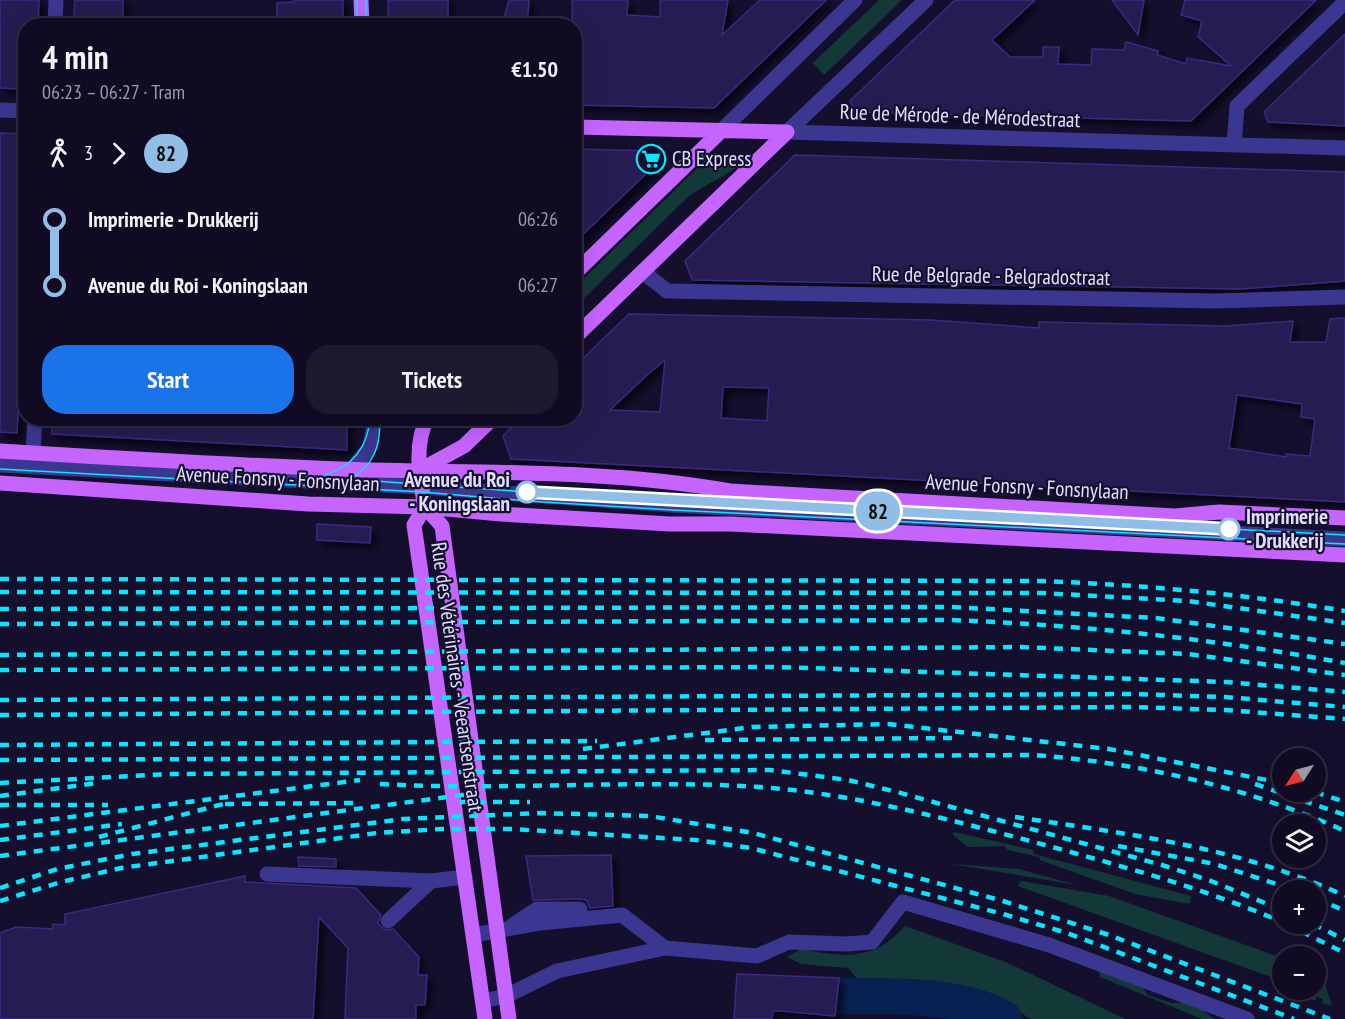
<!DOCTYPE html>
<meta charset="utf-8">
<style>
body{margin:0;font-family:"PT Sans Narrow",sans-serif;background:#1e192f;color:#f1f3f6;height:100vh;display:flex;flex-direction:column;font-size:22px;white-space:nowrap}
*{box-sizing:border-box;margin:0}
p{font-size:20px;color:#9c9ba5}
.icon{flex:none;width:33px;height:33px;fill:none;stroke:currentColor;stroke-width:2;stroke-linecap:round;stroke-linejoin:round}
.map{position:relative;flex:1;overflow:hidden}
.side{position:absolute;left:18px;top:18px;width:564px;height:408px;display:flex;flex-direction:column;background:#100b22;border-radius:24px;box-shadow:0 6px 24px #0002,0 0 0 2px #302b40}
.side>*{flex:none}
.badge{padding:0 12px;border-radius:20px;font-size:21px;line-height:39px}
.needle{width:39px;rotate:234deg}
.buttons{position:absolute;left:1272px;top:748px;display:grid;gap:12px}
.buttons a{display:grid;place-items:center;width:54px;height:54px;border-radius:50%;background:#100b22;box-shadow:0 6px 24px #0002,0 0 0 2px #302b40;font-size:30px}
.map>.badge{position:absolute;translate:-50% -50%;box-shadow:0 0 0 3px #fff}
.legs{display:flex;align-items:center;gap:9px;height:66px;padding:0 24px;font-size:20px}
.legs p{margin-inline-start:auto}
.summary{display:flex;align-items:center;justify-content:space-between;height:102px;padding:0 24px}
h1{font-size:33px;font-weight:800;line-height:45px}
.primary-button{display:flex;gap:12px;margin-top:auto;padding:12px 24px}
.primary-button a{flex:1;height:69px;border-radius:24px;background:#1a73e8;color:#fff;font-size:24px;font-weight:800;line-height:69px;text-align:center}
.primary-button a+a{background:#1e192f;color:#f1f3f6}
ul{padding:0 24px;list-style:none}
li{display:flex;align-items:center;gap:21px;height:66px;font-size:22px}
li i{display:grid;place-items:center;width:9px;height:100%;margin:0 8px;background:currentColor}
li i::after{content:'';width:15px;height:15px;margin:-8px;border:4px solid;border-radius:50%;background:#100b22}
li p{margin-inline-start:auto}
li:first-child i{background:linear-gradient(#0000 50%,currentColor 0)}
li:last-child i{background:linear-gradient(currentColor 50%,#0000 0)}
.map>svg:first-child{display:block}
</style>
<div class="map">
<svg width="1345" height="1019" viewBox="0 0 1345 1019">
<defs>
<filter id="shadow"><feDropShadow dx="5.5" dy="5.5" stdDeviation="3" flood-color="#0009"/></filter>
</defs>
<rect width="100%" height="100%" fill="#150f2e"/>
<path fill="#123938" d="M 879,0 L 902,0 L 824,75 L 813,63 Z
M 706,160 L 740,164 C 725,178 705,184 689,196 L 575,307 L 575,287 Z
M 954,832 L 1033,850 L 1034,854 L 1191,896 L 1190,904 L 1135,894 L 1040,860 L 1040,857 L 1008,850 L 1004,846 L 968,847 L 953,835 Z
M 953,864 L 1019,869 L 1077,885 Z
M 1021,881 L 1109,896 L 1282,958 L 1282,972 L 1276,970 L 1271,977 L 1018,886 Z
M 905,926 L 1008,963 L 1125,1019 L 1031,1019 L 1003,1002 L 967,991 L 860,982 L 848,968 L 801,964 L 787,957 L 801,949 C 842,957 874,962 905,926 Z
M 1099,969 L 1141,986 L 1148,995 L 1172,1003 L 1192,1002 L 1214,1019 L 1202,1019 L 1100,977 Z
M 1316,972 L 1324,980 L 1332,1006 L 1322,1003 L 1323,999 L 1317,997 L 1315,1001 L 1298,994 L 1296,990 L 1316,990 Z"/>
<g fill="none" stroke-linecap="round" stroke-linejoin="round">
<path stroke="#062151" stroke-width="36" d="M 838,996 C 887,996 961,993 1004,1019"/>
</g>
<path fill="#251a51" stroke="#3b2a7f" stroke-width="1.5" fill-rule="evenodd" filter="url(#shadow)" d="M 0,0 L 39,0 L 38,26 L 26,26 L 26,89 L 0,88 Z
M 75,0 L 123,0 L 123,26 L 73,26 Z
M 294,0 L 343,0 L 343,26 L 298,26 L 298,20 L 277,20 L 277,3 L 294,2 Z
M 388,0 L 448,0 L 448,26 L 388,26 Z
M 509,0 L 529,0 L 527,26 L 502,26 Z
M 572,0 L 628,0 L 627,15 L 660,17 L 660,0 L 728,0 L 722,35 L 760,0 L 826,0 L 714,108 L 574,105 Z
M 955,0 L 1035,0 L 992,40 L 1010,57 L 1043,57 L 1043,47 L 1059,47 L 1058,64 L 1091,65 L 1092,49 L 1124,50 L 1126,42 L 1158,51 L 1157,55 L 1186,64 L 1187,58 L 1231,66 L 1198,37 L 1202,21 L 1181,15 L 1185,0 L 1316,0 L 1191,121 L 855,112 L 850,101 Z
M 1112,0 L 1144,0 L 1138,35 Z
M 1345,34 L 1345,126 L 1268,122 L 1264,112 Z
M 0,133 L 26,134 L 26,262 L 17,433 L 0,432 Z
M 574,149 L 653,151 L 657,163 L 574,243 Z
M 795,155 L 1345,172 L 1345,281 L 1241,289 L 692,280 L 685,261 Z
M 629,314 L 930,320 L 1039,328 L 1039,322 L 1226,326 L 1293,321 L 1290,342 L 1326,342 L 1330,319 L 1345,318 L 1345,502 L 511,459 L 503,436 L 521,418 L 574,418 L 574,367 ZM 665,360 L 660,412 L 610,410 L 647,375 ZM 723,387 L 769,388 L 767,421 L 721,418 ZM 1237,395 L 1302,404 L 1301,417 L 1315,419 L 1310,456 L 1286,454 L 1286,457 L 1229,448 Z
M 53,418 L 347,418 L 347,450 L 52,434 Z
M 317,524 L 371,527 L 370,543 L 317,540 Z
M 611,855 L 613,906 L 590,908 L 586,900 L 580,899 L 533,900 L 526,856 Z
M 298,857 L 336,859 L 336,867 L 299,866 Z
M 245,876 L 245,882 L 356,888 L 381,915 L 378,923 L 381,927 L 386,930 L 393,929 L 419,957 L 418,975 L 427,975 L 425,1005 L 416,1005 L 416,1019 L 345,1019 L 348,948 L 319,917 L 313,1019 L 0,1019 L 0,933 L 16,927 L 53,929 L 53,924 L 65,925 L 65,914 Z
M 737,974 L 839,978 L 835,1016 L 781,1011 L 773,1011 L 772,1019 L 734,1019 Z"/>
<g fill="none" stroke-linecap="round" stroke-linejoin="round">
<path stroke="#3b3791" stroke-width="15" d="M 55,26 L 56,0
M 0,110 L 26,111
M 721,131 L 855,0
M 787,132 L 1345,148
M 787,132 L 926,0
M 1234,145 L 1237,106 L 1345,2
M 643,272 L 667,291 L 1216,301 L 1345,297
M 33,453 L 35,418
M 0,465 L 421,487 L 672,505 L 1345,539
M 352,469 L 370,447 L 375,418
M 267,874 L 431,881 L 465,877
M 388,921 L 431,881
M 513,925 L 537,909 L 580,909
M 473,935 L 540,923 L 622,915 L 665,948
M 483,1001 L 506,996 L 557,971 L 665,948 L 757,956 L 789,942 L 846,944 L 872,942 L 903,902 L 1049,945 L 1247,1019"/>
<path stroke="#c664ff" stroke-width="15" d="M 361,0 L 362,26
M 574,127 L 787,132
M 574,274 L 721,131
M 574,338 L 787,132
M 0,451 C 113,458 227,465 340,469 C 470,474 601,468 730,491 L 1175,516 L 1219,512 L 1345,518
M 422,469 L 464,446 L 493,418
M 0,483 L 308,504 L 425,507 L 501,514 L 670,524 L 731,524 L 1345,555
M 425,507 L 442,526 L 509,1019
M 425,507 L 414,525 L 485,1019
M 425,507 C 420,481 413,442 428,418"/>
<path stroke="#09e5ff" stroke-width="1.5" d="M 357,0 L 357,26
M 366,0 L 366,26
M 0,469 L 422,492 L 527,501 L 673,510 L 1345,544
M 325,475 C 352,467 368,447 370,418
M 306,476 L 527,492 L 1345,535
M 348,480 C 373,468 382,444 379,418"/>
<path stroke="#09e5ff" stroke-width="4.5" stroke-dasharray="9 8" stroke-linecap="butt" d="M 0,579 L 1042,581 C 1144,585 1244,594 1345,611
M 0,592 L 1042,593 L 1188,601 L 1345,623
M 0,609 L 952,607 L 1156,618 L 1345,644
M 0,624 L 951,620 C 1084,625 1214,639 1345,663
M 0,655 L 1020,647 L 1188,654 L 1345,675
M 0,670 L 778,667 L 1226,682 L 1345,692
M 0,700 L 1131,694 L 1225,697 L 1345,707
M 0,715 L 1131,707 L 1225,710 L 1345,719
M 705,740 L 954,738
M 0,745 L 597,741
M 583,749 L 752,727 L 888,724 L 1109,749 L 1282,783
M 0,760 L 1034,755 C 1141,763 1247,787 1345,831
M 0,783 L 169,774 L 770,770 L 848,780 L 897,792 L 1162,865 L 1211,881 L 1282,910
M 380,784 C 507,791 634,779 760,787 C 856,794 952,820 1045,845 C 1125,867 1206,889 1282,922
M 1255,784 L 1345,815
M 1315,792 L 1345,802
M 0,796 L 97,783
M 459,802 L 530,802
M 225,804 L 354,803
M 0,805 L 108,805
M 1015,817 C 1128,834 1240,847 1345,896
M 0,826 L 360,780
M 99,837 L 223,804
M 0,840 L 122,824
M 1118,846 L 1215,864 L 1298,891
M 0,856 L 470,794
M 0,888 L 57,869 L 132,854 L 403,819 L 540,813 L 649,816 L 753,833 L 1003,901 L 1109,935 L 1330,1019
M 1316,898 L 1345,911
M 0,901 L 61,882 L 121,868 L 377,833 L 441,829 L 510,829 L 696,840 L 751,848 L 1003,914 L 1067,933 L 1294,1019
M 1286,924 L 1345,953
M 1313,924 L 1345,940"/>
</g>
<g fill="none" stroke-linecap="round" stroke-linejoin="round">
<g stroke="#fff" stroke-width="14">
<path id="line-1" d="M 527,492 L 1229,529"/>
</g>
<use href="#line-1" stroke="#91bee7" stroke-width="9"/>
</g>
<defs>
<g id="supermarket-ring" transform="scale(1.5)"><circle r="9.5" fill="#150f2e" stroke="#09e5ff" stroke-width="1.5"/><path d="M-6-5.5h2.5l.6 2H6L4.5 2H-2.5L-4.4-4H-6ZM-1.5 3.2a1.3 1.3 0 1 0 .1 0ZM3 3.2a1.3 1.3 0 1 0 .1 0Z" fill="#09e5ff"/></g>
</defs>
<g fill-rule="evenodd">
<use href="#supermarket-ring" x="651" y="159"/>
</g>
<g fill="#fff" stroke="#91bee7" stroke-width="3">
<circle cx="527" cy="492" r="10"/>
<circle cx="1229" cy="529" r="10"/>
</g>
<g text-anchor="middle" stroke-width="4.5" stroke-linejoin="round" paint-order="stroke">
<g font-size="21" fill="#e1ddff" stroke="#150f2e">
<text transform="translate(960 116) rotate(2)" y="7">Rue de Mérode - de Mérodestraat</text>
<text transform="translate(991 276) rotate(1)" y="7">Rue de Belgrade - Belgradostraat</text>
<text transform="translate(278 479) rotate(3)" y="7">Avenue Fonsny - Fonsnylaan</text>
<text transform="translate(1027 487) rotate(3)" y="7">Avenue Fonsny - Fonsnylaan</text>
<text transform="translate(457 677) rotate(82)" y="7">Rue des Vétérinaires - Veeartsenstraat</text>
</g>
<g font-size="21" fill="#e1ddff" stroke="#150f2e" text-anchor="start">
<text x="672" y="166">CB Express</text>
</g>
<g font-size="21" font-weight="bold" fill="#e1ddff" stroke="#150f2e" text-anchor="end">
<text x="510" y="487">Avenue du Roi<tspan x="510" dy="24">- Koningslaan</tspan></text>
<text x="1246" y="524" text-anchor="start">Imprimerie<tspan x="1246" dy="24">- Drukkerij</tspan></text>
</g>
</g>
</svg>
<div class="buttons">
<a><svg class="needle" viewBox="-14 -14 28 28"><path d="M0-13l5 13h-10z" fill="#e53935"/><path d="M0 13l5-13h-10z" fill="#9c9ba5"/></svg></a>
<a><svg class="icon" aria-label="layers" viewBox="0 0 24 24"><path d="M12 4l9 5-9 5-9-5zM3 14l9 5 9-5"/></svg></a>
<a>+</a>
<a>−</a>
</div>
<b class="badge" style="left:878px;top:511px;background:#91bee7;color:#111">82</b>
<section class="side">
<div class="summary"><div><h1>4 min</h1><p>06:23 – 06:27 · Tram</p></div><b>€1.50</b></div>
<div class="legs"><svg class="icon" aria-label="walk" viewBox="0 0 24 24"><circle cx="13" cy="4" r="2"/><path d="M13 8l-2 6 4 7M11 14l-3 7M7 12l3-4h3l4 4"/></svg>3<svg class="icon" aria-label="forward" viewBox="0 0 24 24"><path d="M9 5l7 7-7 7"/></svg><b class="badge" style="background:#91bee7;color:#111">82</b></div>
<ul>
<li><i style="color:#91bee7"></i><b>Imprimerie - Drukkerij</b><p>06:26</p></li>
<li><i style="color:#91bee7"></i><b>Avenue du Roi - Koningslaan</b><p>06:27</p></li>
</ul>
<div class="primary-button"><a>Start</a><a>Tickets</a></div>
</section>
</div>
